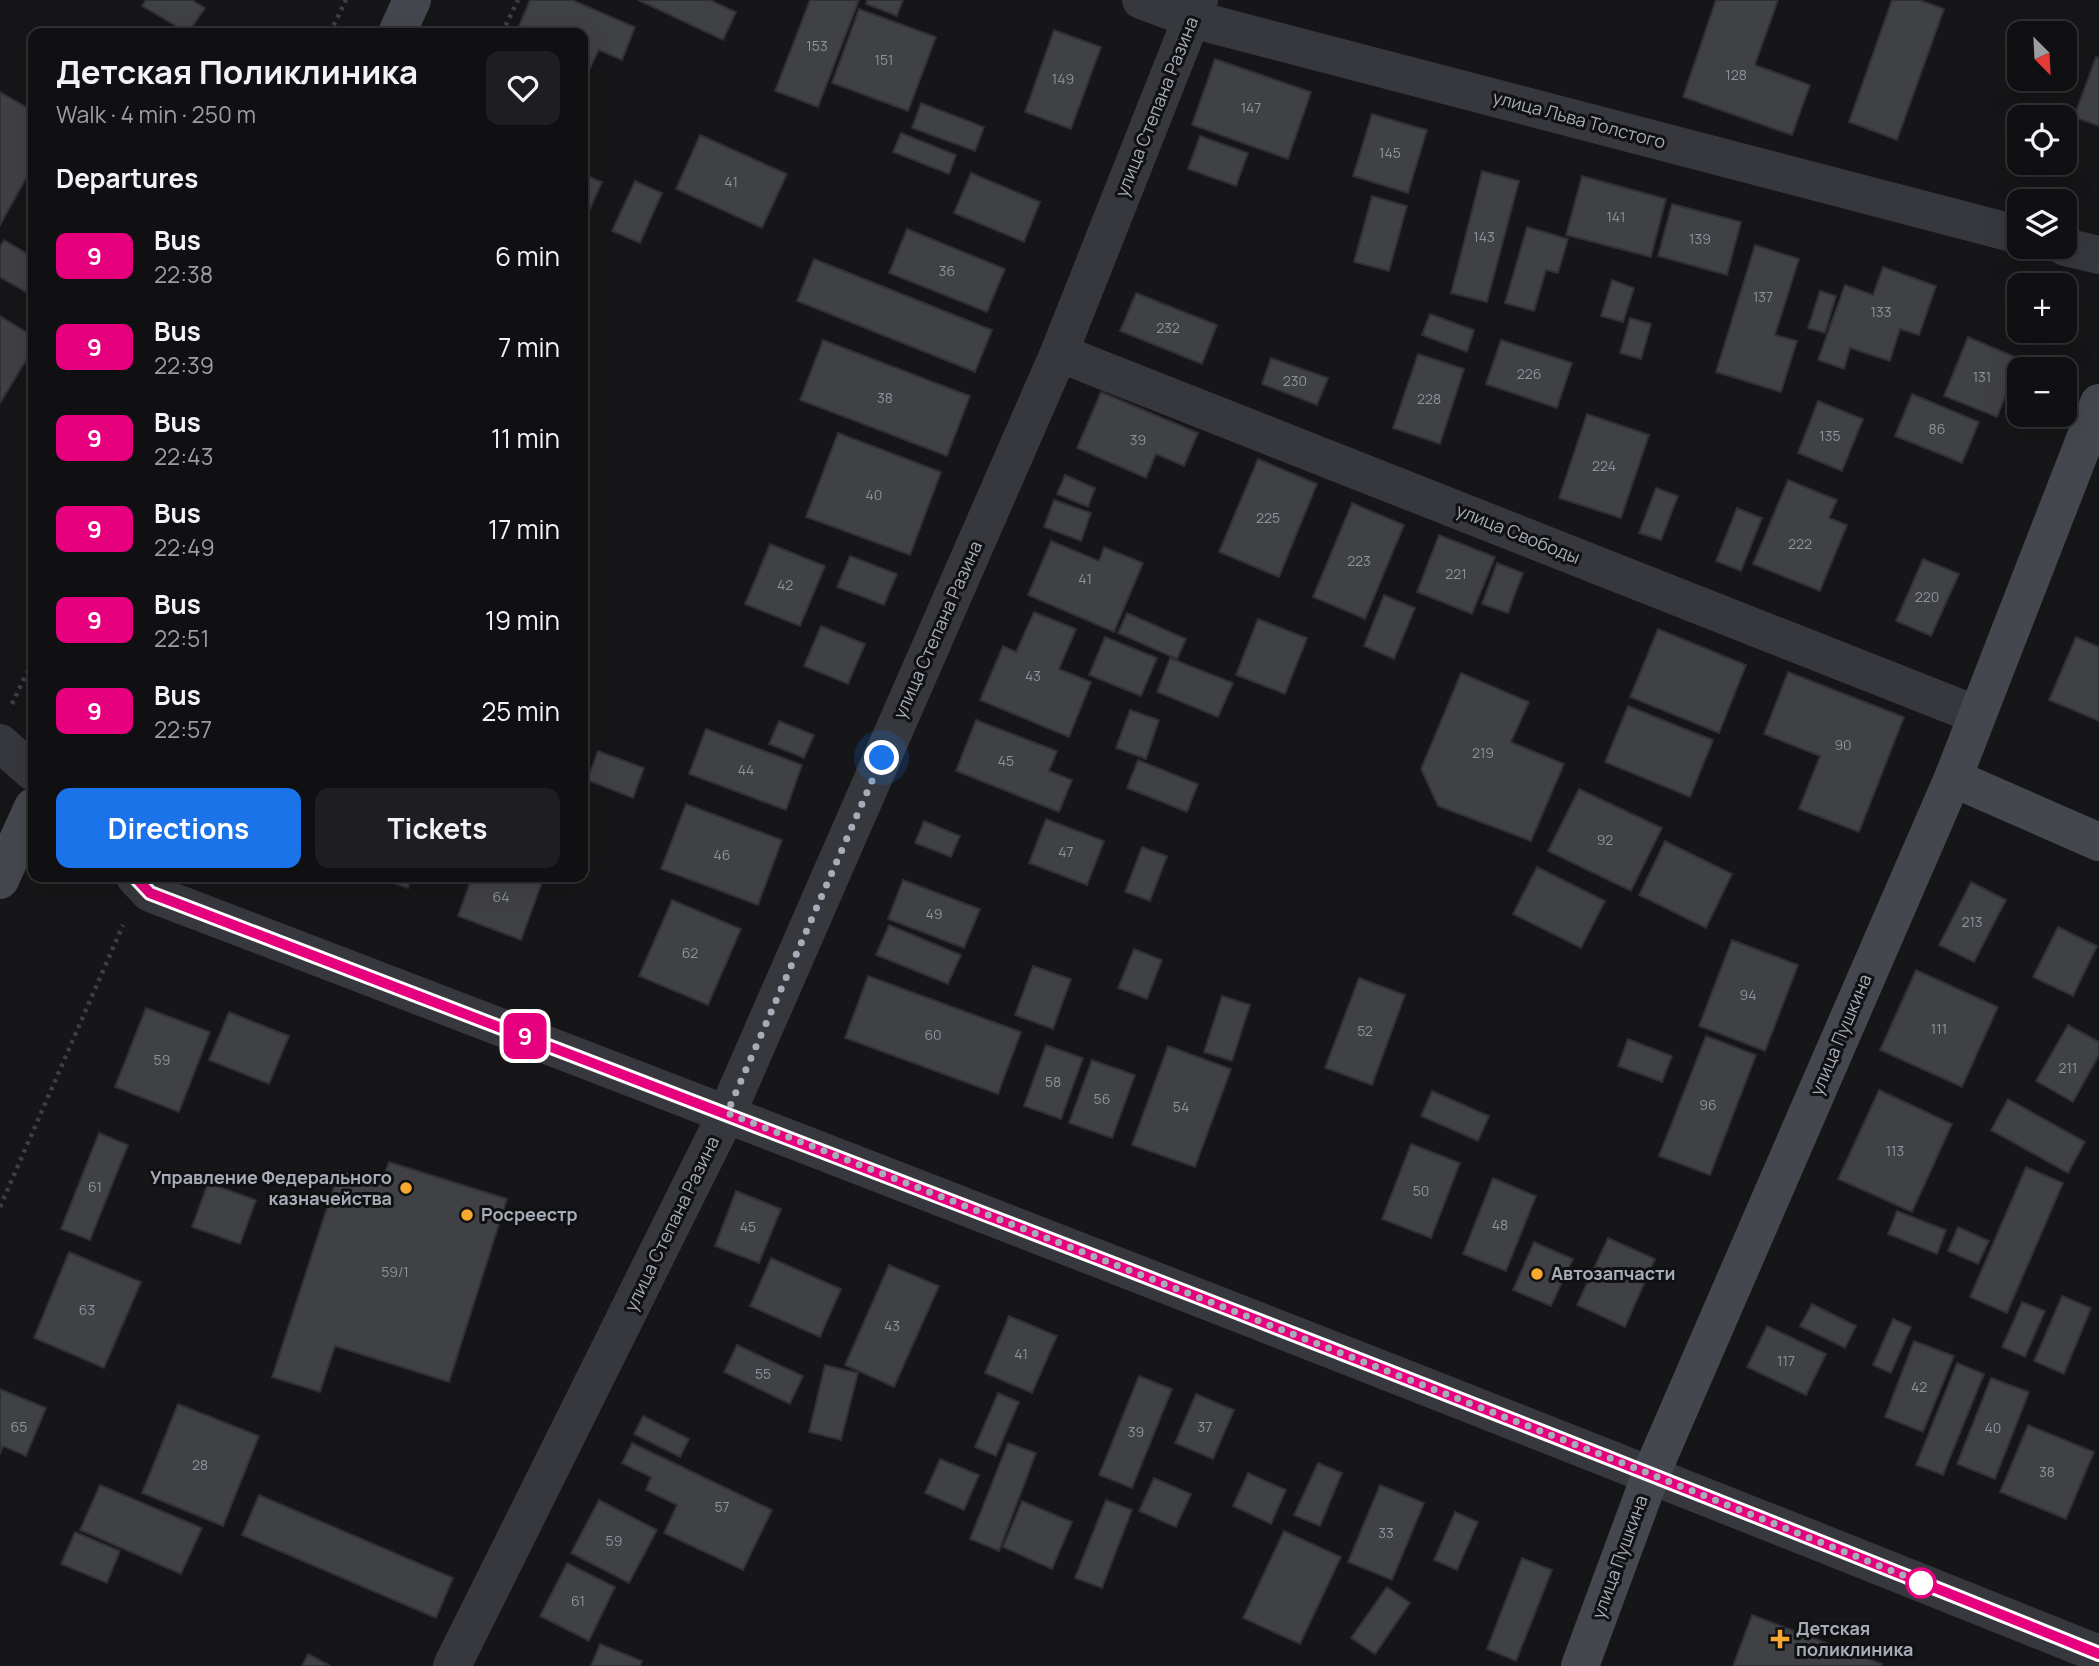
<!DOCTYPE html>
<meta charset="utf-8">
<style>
body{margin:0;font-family:Manrope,sans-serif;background:#1e1e20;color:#f1f3f6;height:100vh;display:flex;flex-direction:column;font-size:26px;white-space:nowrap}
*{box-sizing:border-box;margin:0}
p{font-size:23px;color:#9c9d9f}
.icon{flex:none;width:38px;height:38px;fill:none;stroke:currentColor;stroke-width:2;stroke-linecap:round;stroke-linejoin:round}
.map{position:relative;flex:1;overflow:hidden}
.drawer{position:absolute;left:28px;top:28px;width:560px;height:854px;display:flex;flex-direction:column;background:#101012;border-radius:14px;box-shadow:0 7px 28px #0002,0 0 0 2px #303032}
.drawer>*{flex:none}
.badge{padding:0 14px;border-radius:10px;font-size:24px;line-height:46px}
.needle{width:46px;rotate:156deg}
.tools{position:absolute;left:2007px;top:21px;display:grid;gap:14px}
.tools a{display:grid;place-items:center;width:70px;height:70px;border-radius:14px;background:#101012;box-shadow:0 7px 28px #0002,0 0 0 2px #303032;font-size:35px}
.you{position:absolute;width:35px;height:35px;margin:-18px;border:5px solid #fff;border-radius:50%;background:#1a73e8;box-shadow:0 0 0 10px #1a73e833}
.map>.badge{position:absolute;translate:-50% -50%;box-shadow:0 0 0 4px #fff}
h2{padding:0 28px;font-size:26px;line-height:63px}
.round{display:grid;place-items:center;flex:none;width:74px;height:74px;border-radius:14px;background:#1e1e20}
.head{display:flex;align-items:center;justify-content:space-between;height:119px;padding:0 28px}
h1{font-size:33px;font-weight:700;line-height:52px}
.action{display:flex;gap:14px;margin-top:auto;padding:14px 28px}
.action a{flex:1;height:80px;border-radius:14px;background:#1a73e8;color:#fff;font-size:28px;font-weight:700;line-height:80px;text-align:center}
.action a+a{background:#1e1e20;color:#f1f3f6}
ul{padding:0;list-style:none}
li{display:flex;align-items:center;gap:21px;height:91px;padding:0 28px}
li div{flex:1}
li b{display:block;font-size:26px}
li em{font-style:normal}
li .badge{min-width:77px;font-weight:700;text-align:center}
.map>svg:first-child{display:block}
</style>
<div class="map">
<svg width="2099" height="1666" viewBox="0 0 2099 1666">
<rect width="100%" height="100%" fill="#161618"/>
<path fill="#404145" stroke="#2f3034" stroke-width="2" d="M 146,0 L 192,0 L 205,8 L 188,33 L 142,6 Z
M 530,0 L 572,0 L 635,27 L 622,60 L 599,50 L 583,82 L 583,33 L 516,33 Z
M 638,0 L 710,0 L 736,12 L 723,40 Z
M 810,0 L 859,0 L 818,107 L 775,91 Z
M 867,0 L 903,0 L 897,16 L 866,4 Z
M 1716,0 L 1778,0 L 1755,65 L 1810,85 L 1792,135 L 1683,97 Z
M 1892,0 L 1920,0 L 1944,9 L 1897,140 L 1849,122 Z
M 859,9 L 936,37 L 908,111 L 832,83 Z
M 1054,30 L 1101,47 L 1071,129 L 1025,112 Z
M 2096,57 L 2099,58 L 2099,126 L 2074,117 Z
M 1215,59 L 1311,92 L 1288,159 L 1192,125 Z
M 0,92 L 33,111 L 33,166 L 0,225 Z
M 921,103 L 984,127 L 975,151 L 912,128 Z
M 1372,114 L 1427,130 L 1408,193 L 1353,176 Z
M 901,133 L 956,155 L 949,174 L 893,152 Z
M 700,135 L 787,174 L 762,228 L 676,189 Z
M 1200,136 L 1248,153 L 1236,186 L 1188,169 Z
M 1482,171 L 1519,181 L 1487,302 L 1451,293 Z
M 971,173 L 1040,202 L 1024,242 L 954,213 Z
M 583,174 L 602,182 L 583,225 Z
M 1582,176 L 1666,199 L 1651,257 L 1566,235 Z
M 635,181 L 662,193 L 640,243 L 612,231 Z
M 1372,196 L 1407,206 L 1389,271 L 1354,262 Z
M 1672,204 L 1741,222 L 1727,275 L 1658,256 Z
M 1527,227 L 1568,239 L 1558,273 L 1546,270 L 1534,311 L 1505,303 Z
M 907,229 L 1005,269 L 987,312 L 889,273 Z
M 4,240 L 33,257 L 33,296 L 0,277 L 0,247 Z
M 1755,245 L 1799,259 L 1775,335 L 1797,341 L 1781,392 L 1716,372 Z
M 814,259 L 992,330 L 975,372 L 797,301 Z
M 1883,267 L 1936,286 L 1919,335 L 1900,329 L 1890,361 L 1850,348 L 1844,369 L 1818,360 L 1845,285 L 1873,295 Z
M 1612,280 L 1634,288 L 1623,322 L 1601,316 Z
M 1820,291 L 1836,296 L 1825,333 L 1808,328 Z
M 1136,293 L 1217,325 L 1202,364 L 1120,331 Z
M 1430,314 L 1474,330 L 1467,352 L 1422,335 Z
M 0,316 L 33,336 L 33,349 L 0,403 Z
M 1630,318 L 1651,324 L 1641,359 L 1620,353 Z
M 1968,337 L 2020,359 L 1997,417 L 1944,396 Z
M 823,340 L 970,396 L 947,456 L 800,400 Z
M 1501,340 L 1572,363 L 1557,408 L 1486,384 Z
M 1418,354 L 1464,369 L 1440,444 L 1393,428 Z
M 1271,358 L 1328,378 L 1317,405 L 1262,384 Z
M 1101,392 L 1198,433 L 1184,466 L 1156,454 L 1146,478 L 1077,448 Z
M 1912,394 L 1979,422 L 1962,463 L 1895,436 Z
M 1818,401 L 1863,419 L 1842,471 L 1798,453 Z
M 1587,414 L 1649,435 L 1621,518 L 1559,498 Z
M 838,433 L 941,472 L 910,555 L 806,517 Z
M 1258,459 L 1317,484 L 1279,577 L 1219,552 Z
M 1065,475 L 1095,488 L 1088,507 L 1057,494 Z
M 1788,480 L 1837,500 L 1829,518 L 1847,525 L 1820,591 L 1753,564 Z
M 1656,488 L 1678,496 L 1661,540 L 1639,533 Z
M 1054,500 L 1091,513 L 1081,541 L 1044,527 Z
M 1352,503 L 1404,525 L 1365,619 L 1313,597 Z
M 1737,508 L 1762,518 L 1741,571 L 1716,561 Z
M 1439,535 L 1495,557 L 1472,614 L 1417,592 Z
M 1051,541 L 1099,561 L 1104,547 L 1143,563 L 1114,632 L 1028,595 Z
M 770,544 L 825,566 L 800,626 L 745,604 Z
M 850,556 L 897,574 L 884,605 L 837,587 Z
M 1923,559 L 1959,574 L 1931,636 L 1896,621 Z
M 1497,563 L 1523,573 L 1508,613 L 1482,604 Z
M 1384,595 L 1415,608 L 1394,659 L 1364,646 Z
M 1034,612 L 1076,629 L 1059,669 L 1091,682 L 1069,737 L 980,700 L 1003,646 L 1016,652 Z
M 1127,613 L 1186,639 L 1177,659 L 1118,633 Z
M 1258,619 L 1307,638 L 1285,694 L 1236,675 Z
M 821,626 L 865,644 L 848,684 L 804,666 Z
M 1658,629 L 1746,665 L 1719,733 L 1630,697 Z
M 1105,637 L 1157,658 L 1141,696 L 1089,675 Z
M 2076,637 L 2099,647 L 2099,721 L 2049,700 Z
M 1170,658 L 1233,683 L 1218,717 L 1157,692 Z
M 1788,672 L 1904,717 L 1859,832 L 1799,809 L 1820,756 L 1764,734 Z
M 1461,673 L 1529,702 L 1511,742 L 1564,764 L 1531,841 L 1438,806 L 1421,769 Z
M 1628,706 L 1713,740 L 1690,797 L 1605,762 Z
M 1130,710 L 1159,720 L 1146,759 L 1116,748 Z
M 976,720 L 1057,751 L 1049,771 L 1072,780 L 1059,812 L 956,771 Z
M 779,721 L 814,735 L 804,758 L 769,744 Z
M 706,729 L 802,765 L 786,810 L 689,774 Z
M 598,751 L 644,768 L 633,798 L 587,780 Z
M 1138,760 L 1198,784 L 1187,812 L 1127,788 Z
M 1579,789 L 1662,828 L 1631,891 L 1548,851 Z
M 686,804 L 782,840 L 758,905 L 661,869 Z
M 1046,819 L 1104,841 L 1087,885 L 1029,863 Z
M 924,821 L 960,836 L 951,857 L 915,843 Z
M 1665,841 L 1732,874 L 1706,928 L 1639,895 Z
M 1142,847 L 1167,856 L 1150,901 L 1125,892 Z
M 1537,867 L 1605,901 L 1581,948 L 1513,914 Z
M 376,877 L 411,877 L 408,888 Z
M 472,877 L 544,877 L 521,940 L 458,916 Z
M 903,880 L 980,909 L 964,948 L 888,919 Z
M 1971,882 L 2006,900 L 1974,962 L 1939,945 Z
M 672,900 L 741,929 L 708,1005 L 639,976 Z
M 889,925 L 961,955 L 948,984 L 876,955 Z
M 2058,927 L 2097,946 L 2073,996 L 2033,977 Z
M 1732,940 L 1798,965 L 1765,1051 L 1699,1026 Z
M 1134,949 L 1162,960 L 1147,999 L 1118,988 Z
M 1033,966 L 1071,979 L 1053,1029 L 1015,1015 Z
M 1916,970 L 1998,1007 L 1962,1087 L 1880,1050 Z
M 868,976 L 1021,1032 L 998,1094 L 845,1038 Z
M 1359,978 L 1405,995 L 1372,1085 L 1325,1068 Z
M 1222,996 L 1250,1005 L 1232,1061 L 1204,1052 Z
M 146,1008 L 210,1032 L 179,1112 L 115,1087 Z
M 229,1012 L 289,1036 L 269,1084 L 209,1060 Z
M 2068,1025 L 2099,1042 L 2099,1055 L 2073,1102 L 2036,1081 Z
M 1706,1036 L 1756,1055 L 1710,1175 L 1659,1156 Z
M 1628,1039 L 1672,1056 L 1662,1082 L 1618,1066 Z
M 1046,1045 L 1083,1058 L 1061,1119 L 1024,1106 Z
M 1168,1046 L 1231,1069 L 1195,1167 L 1132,1145 Z
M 1092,1060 L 1135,1075 L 1112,1138 L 1069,1123 Z
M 1879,1090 L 1952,1124 L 1912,1212 L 1838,1179 Z
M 1432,1091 L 1489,1116 L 1478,1141 L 1421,1116 Z
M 2008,1099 L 2085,1142 L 2068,1173 L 1991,1130 Z
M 99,1133 L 128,1145 L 90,1240 L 61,1229 Z
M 1411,1144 L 1460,1163 L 1431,1238 L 1382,1219 Z
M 389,1162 L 507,1199 L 449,1382 L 335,1346 L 320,1392 L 272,1377 L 339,1171 L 381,1184 Z
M 2026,1167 L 2063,1183 L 2007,1313 L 1970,1297 Z
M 1493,1178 L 1536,1196 L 1506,1271 L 1463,1254 Z
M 208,1183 L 256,1200 L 240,1244 L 192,1227 Z
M 736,1191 L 781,1209 L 759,1263 L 715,1246 Z
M 1897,1211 L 1946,1230 L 1937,1254 L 1888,1234 Z
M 1958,1227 L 1989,1241 L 1978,1264 L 1948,1251 Z
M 1608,1238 L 1655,1259 L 1625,1327 L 1577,1305 Z
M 1534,1242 L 1573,1259 L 1551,1306 L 1513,1290 Z
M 69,1252 L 141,1282 L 104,1368 L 34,1338 Z
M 771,1258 L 841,1289 L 820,1337 L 750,1306 Z
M 889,1265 L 939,1286 L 894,1387 L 845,1365 Z
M 2062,1296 L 2091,1308 L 2064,1374 L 2034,1361 Z
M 2022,1302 L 2045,1311 L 2025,1357 L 2002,1347 Z
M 1812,1304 L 1856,1326 L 1845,1348 L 1800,1326 Z
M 1009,1316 L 1057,1336 L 1032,1393 L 985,1373 Z
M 1893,1319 L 1911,1327 L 1891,1373 L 1873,1365 Z
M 1767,1326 L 1826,1354 L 1806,1395 L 1747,1367 Z
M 1914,1341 L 1954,1356 L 1923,1432 L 1885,1417 Z
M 737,1345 L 803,1376 L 790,1404 L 724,1372 Z
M 1957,1363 L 1984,1374 L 1943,1475 L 1916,1465 Z
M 825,1365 L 858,1373 L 841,1440 L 809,1432 Z
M 1139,1376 L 1172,1389 L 1132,1488 L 1099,1475 Z
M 1991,1378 L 2029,1392 L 1995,1479 L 1957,1464 Z
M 0,1389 L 46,1408 L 26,1456 L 3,1446 L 0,1454 Z
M 998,1393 L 1019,1402 L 996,1456 L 975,1447 Z
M 1196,1394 L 1234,1410 L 1213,1459 L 1175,1443 Z
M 178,1404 L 259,1436 L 223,1526 L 142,1493 Z
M 643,1416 L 689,1439 L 680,1457 L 634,1434 Z
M 2028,1425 L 2094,1452 L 2066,1519 L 2000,1492 Z
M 632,1443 L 772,1510 L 743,1570 L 664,1533 L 677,1505 L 646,1490 L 651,1477 L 622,1463 Z
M 1008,1443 L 1036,1453 L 999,1551 L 970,1539 Z
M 940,1459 L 979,1475 L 964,1510 L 925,1493 Z
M 1318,1463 L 1342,1473 L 1320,1526 L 1294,1515 Z
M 1248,1473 L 1286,1490 L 1271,1524 L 1233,1506 Z
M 1154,1478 L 1191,1494 L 1176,1527 L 1139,1511 Z
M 100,1485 L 202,1528 L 181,1574 L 80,1530 Z
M 1380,1485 L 1424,1503 L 1392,1580 L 1348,1562 Z
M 259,1495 L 453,1578 L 436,1618 L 242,1535 Z
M 599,1500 L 657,1530 L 629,1583 L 571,1553 Z
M 1106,1500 L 1132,1510 L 1102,1588 L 1075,1578 Z
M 1022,1501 L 1072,1522 L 1052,1569 L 1003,1547 Z
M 1455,1512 L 1478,1522 L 1457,1570 L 1434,1560 Z
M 1284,1531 L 1341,1557 L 1300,1644 L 1243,1618 Z
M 75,1532 L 120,1551 L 107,1583 L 61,1564 Z
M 1522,1558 L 1552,1570 L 1516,1661 L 1487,1649 Z
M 567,1563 L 615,1587 L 589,1641 L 540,1616 Z
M 1387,1587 L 1410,1603 L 1375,1654 L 1351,1638 Z
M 1752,1615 L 1882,1664 L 1881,1666 L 1733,1666 Z
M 600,1644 L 642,1661 L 640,1666 L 591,1666 Z
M 308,1654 L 329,1665 L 328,1666 L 302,1666 Z"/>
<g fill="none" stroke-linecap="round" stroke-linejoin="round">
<path stroke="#3c3f44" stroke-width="4.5" stroke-dasharray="3.5 5" stroke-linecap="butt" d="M 330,33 L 346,0
M 502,33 L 518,0
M 12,704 L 33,660
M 0,1207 L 123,925"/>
<path stroke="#36383d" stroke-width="38" d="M 1141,0 L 1192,19 L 2020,235
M 2065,247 L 2099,255
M 1059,353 L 1977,715
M 0,743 L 33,772
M 135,877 L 150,893 C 802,1142 1452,1394 2099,1654
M 452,1666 L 727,1113 L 1059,353 L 1199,0"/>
<path stroke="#44474d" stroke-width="38" d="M 397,33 L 412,0
M 1953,778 L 2099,842
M 0,880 L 33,807
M 1580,1666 L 1651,1474 L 1953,778 L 2099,403"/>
</g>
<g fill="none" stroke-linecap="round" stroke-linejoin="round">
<g stroke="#fff" stroke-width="16">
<path id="line" d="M 135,877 L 150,893 C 801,1143 1452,1392 2099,1654"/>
</g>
<use href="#line" stroke="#e6007e" stroke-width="10"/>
<path stroke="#a7adb8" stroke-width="7" stroke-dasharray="0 12.6" d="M 882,758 L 727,1113 L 1625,1464 L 1925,1584 L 1921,1583"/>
</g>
<g fill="#f7a82f" stroke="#111113" stroke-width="2.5">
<circle cx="406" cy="1188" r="7"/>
<circle cx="467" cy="1215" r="7"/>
<circle cx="1537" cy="1274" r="7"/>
<path d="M1776.5 1628.5h7v7h7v7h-7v7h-7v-7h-7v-7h7z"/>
</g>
<circle fill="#fff" stroke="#e6007e" stroke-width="3.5" cx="1921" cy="1583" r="14"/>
<g text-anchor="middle" stroke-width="6" stroke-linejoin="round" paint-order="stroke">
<g font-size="14" fill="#8d929b">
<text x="817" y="51">153</text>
<text x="884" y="65">151</text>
<text x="1736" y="80">128</text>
<text x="1063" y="84">149</text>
<text x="1251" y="113">147</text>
<text x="1390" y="158">145</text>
<text x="731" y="187">41</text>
<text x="1616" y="222">141</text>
<text x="1484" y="242">143</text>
<text x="1700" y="244">139</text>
<text x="947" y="276">36</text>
<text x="1763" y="302">137</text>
<text x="1881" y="317">133</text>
<text x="1168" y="333">232</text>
<text x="1529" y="379">226</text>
<text x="1982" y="382">131</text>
<text x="1295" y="386">230</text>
<text x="885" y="403">38</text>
<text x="1429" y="404">228</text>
<text x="1937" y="434">86</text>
<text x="1830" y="441">135</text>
<text x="1138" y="445">39</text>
<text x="1604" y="471">224</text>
<text x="874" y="500">40</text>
<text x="1268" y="523">225</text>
<text x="1800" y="549">222</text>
<text x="1359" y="566">223</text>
<text x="1456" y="579">221</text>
<text x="1085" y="584">41</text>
<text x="785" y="590">42</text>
<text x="1927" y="602">220</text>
<text x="1033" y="681">43</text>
<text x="1843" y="750">90</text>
<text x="1483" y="758">219</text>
<text x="1006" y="766">45</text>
<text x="746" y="775">44</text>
<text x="1605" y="845">92</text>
<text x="1066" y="857">47</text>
<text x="722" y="860">46</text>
<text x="501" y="902">64</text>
<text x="934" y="919">49</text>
<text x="1972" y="927">213</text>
<text x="690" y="958">62</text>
<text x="1748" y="1000">94</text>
<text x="1939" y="1034">111</text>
<text x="1365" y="1036">52</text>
<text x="933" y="1040">60</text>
<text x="162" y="1065">59</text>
<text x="2068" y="1073">211</text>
<text x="1053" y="1087">58</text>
<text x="1102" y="1104">56</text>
<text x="1708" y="1110">96</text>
<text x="1181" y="1112">54</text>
<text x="1895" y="1156">113</text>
<text x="95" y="1192">61</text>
<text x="1421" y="1196">50</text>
<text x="1500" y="1230">48</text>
<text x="748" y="1232">45</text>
<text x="395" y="1277">59/1</text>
<text x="87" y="1315">63</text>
<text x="892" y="1331">43</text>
<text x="1021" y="1359">41</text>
<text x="1786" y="1366">117</text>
<text x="763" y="1379">55</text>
<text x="1919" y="1392">42</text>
<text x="19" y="1432">65</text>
<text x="1205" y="1432">37</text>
<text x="1993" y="1433">40</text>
<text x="1136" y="1437">39</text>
<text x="200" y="1470">28</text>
<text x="2047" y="1477">38</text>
<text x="722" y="1512">57</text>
<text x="1386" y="1538">33</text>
<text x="614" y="1546">59</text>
<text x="578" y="1606">61</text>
</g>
<g font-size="18" fill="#a7adb8" stroke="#111113">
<text transform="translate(1157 107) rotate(-68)" y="6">улица Степана Разина</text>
<text transform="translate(1579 120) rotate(15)" y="6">улица Льва Толстого</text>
<text transform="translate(1518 534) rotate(22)" y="6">улица Свободы</text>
<text transform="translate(938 630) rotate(-66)" y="6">улица Степана Разина</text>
<text transform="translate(1841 1035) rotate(-67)" y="6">улица Пушкина</text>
<text transform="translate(672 1224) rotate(-64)" y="6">улица Степана Разина</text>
<text transform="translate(1620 1557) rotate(-70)" y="6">улица Пушкина</text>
</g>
<g font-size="18" font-weight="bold" fill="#a7adb8" stroke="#111113" text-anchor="start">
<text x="392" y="1184" text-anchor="end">Управление Федерального<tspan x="392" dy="21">казначейства</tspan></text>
<text x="481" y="1221">Росреестр</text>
<text x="1551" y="1280">Автозапчасти</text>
<text x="1796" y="1635">Детская<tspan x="1796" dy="21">поликлиника</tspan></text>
</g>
</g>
</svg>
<div class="tools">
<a><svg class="needle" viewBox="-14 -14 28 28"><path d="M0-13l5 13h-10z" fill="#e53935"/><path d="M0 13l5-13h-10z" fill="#9c9d9f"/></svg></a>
<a><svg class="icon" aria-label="locate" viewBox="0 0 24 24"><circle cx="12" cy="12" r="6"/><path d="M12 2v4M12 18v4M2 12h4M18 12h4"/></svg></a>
<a><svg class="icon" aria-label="layers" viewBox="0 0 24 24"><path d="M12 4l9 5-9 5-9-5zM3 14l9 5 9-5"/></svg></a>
<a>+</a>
<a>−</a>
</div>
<div class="you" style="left:882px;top:758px"></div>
<b class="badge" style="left:525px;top:1036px;background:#e6007e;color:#fff">9</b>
<section class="drawer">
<div class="head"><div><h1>Детская Поликлиника</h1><p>Walk · 4 min · 250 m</p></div><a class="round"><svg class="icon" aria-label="heart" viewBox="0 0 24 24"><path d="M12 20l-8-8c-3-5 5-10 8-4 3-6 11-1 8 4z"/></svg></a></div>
<h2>Departures</h2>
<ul>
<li><span class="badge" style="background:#e6007e;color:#fff">9</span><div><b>Bus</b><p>22:38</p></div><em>6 min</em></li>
<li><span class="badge" style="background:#e6007e;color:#fff">9</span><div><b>Bus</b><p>22:39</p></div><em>7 min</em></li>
<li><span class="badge" style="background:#e6007e;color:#fff">9</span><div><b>Bus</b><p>22:43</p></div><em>11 min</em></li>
<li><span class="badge" style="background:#e6007e;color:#fff">9</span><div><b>Bus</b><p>22:49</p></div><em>17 min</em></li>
<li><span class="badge" style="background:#e6007e;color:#fff">9</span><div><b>Bus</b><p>22:51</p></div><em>19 min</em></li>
<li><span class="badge" style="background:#e6007e;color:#fff">9</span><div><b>Bus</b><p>22:57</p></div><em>25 min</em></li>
</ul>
<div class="action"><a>Directions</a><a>Tickets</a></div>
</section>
</div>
